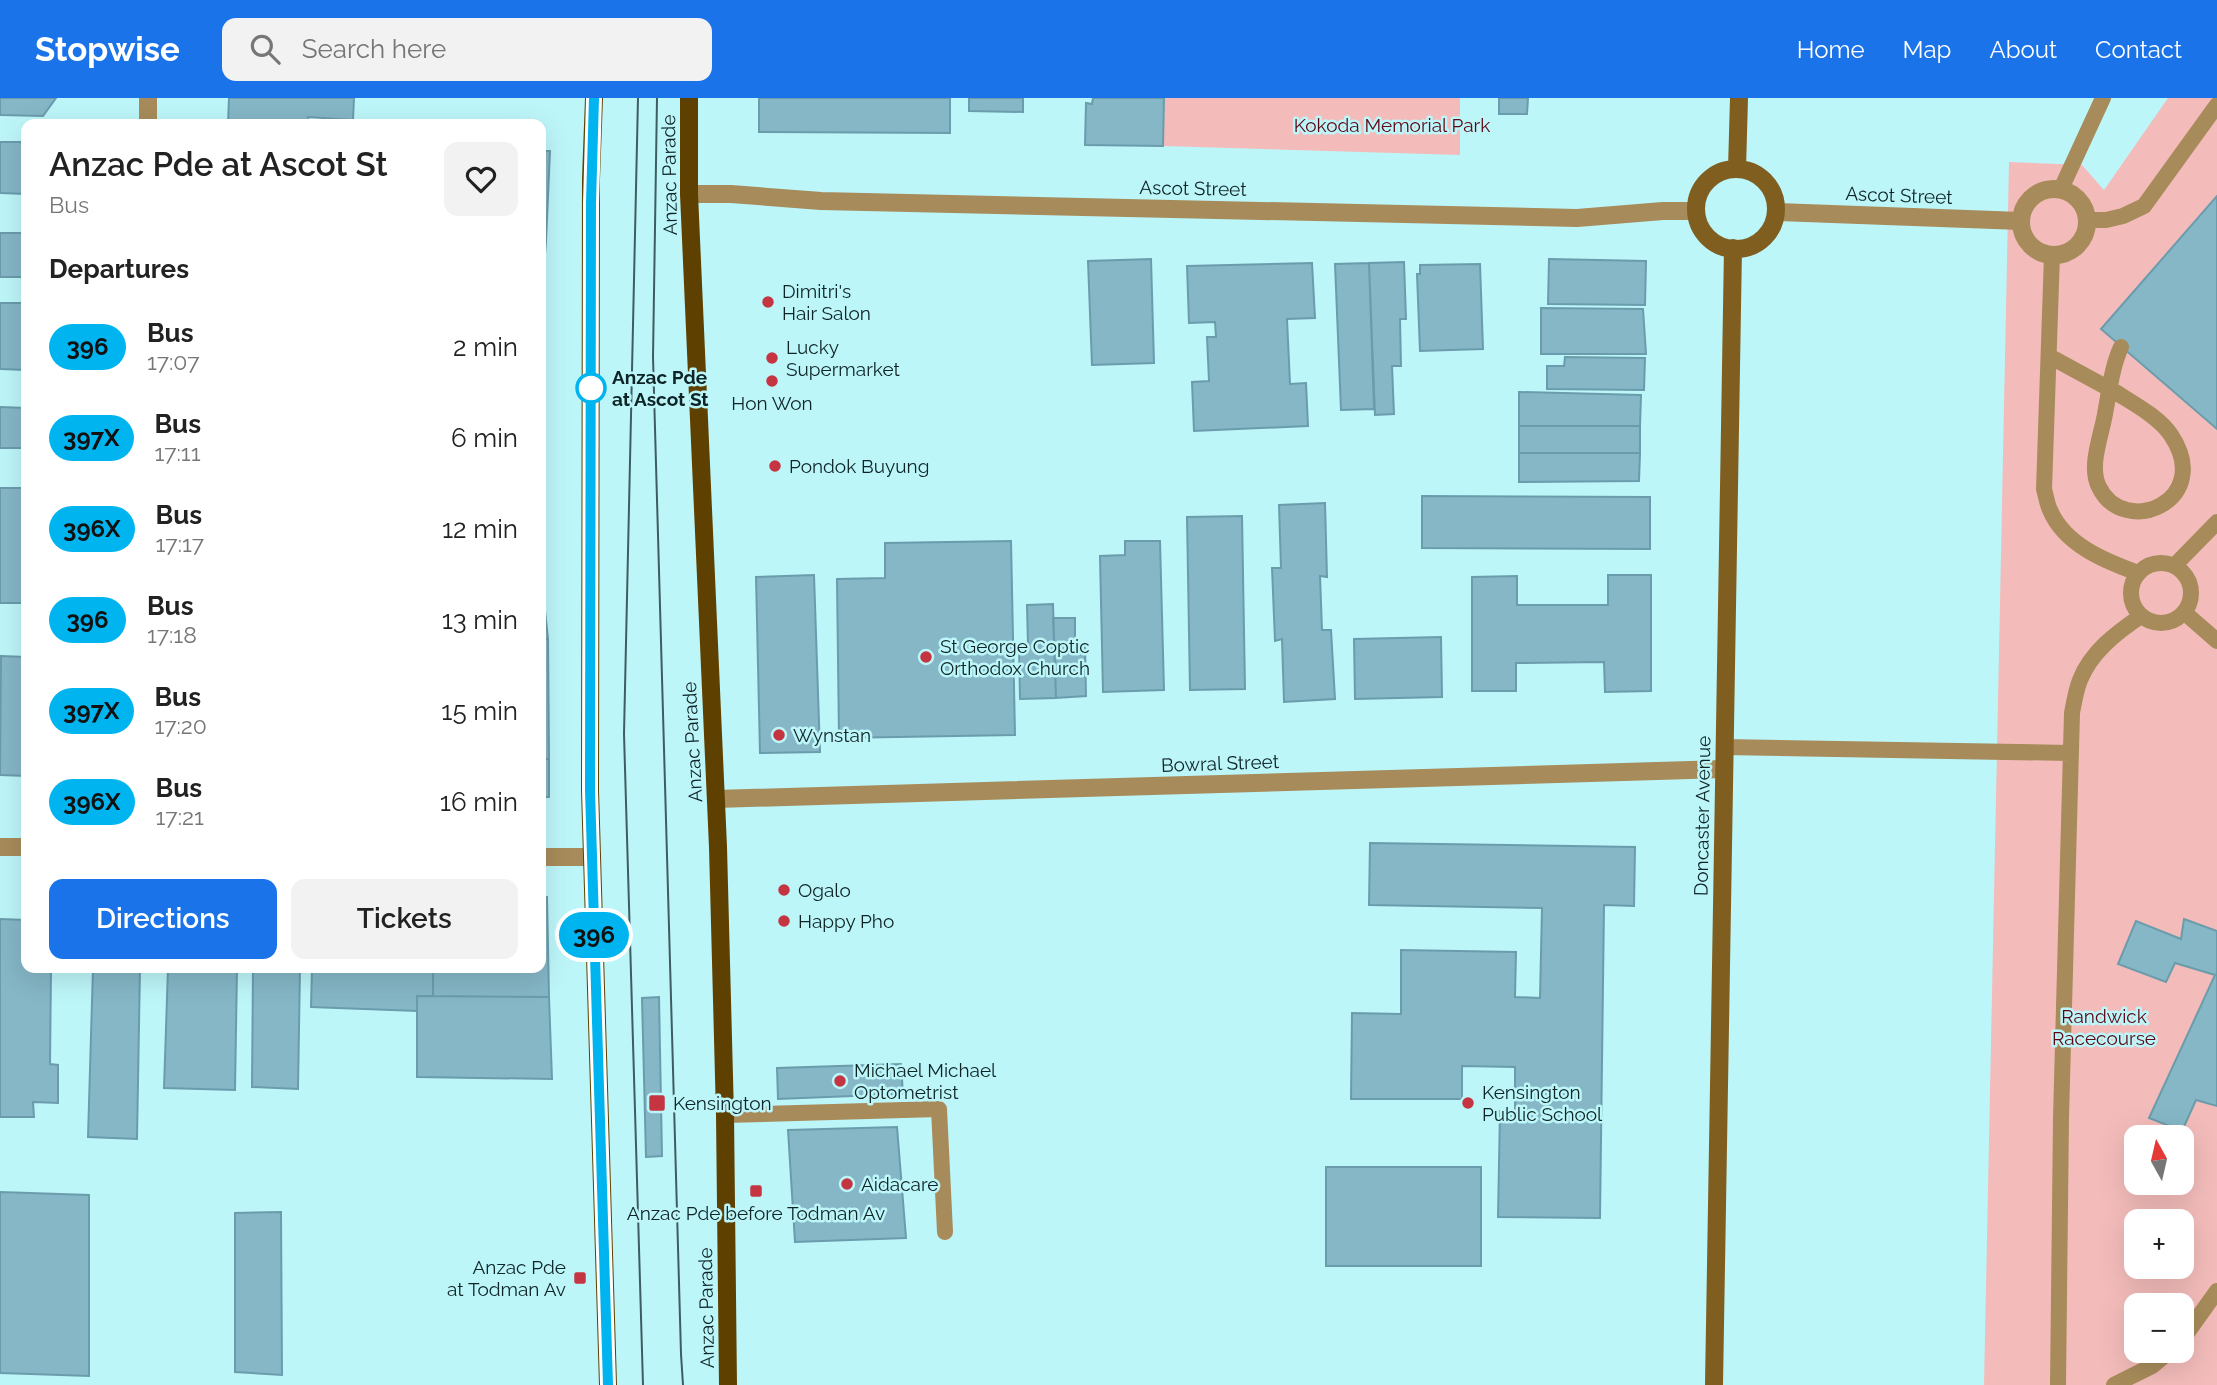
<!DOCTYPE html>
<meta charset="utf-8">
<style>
body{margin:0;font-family:Raleway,sans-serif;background:#f2f2f2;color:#222;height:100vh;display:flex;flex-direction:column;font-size:26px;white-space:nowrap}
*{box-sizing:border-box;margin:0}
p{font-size:23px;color:#767676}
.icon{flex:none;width:38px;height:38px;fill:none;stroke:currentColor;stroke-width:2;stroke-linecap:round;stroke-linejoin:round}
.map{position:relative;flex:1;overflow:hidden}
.details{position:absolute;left:21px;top:21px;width:525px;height:854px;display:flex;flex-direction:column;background:#fff;border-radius:14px;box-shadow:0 7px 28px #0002}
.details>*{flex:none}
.badge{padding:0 14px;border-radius:23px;font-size:24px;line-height:46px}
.needle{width:46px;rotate:352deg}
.tools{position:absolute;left:2124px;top:1027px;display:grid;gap:14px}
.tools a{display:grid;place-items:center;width:70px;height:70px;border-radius:14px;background:#fff;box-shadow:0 7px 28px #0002;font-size:35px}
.map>.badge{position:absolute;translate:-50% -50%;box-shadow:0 0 0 4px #fff}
h2{padding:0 28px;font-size:26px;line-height:63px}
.round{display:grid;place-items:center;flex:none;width:74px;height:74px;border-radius:14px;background:#f2f2f2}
.headline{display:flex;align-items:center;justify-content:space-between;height:119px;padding:0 28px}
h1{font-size:33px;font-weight:600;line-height:52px}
.button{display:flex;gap:14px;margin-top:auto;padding:14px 28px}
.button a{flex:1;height:80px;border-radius:14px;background:#1a73e8;color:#fff;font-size:28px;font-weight:600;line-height:80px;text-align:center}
.button a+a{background:#f2f2f2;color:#222}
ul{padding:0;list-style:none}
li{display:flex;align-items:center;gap:21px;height:91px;padding:0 28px}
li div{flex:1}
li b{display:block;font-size:26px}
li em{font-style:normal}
li .badge{min-width:77px;font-weight:700;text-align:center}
header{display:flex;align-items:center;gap:42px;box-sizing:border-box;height:98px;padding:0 35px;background:#1a73e8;color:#fff}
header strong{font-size:33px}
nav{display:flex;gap:38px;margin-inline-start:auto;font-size:24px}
.search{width:490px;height:63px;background:#f2f2f2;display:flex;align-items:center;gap:18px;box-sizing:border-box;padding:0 24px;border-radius:14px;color:#767676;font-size:26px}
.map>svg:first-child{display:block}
</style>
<header>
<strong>Stopwise</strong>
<div class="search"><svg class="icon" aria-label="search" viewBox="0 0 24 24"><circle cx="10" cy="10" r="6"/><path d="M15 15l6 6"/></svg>Search here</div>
<nav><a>Home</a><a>Map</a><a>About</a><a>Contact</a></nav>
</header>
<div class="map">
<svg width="2217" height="1287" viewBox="0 0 2217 1287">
<rect width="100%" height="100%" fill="#bdf6f9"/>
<path fill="#f3bcba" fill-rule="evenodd" d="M 1164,0 L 1460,0 L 1460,57 L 1163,48 Z
M 2168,0 L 2217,0 L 2217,1287 L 1984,1287 L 2009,64 L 2082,67 L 2104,92 ZM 2137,1040 L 2182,1040 L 2182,1085 L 2137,1085 ZM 2137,1124 L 2182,1124 L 2182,1169 L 2137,1169 ZM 2137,1208 L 2182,1208 L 2182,1253 L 2137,1253 Z"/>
<path fill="#85b7c7" stroke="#6b9cac" stroke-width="2" d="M 0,0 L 56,0 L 43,18 L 0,17 Z
M 229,0 L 354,0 L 353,22 L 308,19 L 307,26 L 228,26 Z
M 759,0 L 950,0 L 950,35 L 759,34 Z
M 969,0 L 1023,0 L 1023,14 L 969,13 Z
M 1093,0 L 1164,0 L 1163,48 L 1085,47 L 1086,5 L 1092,6 Z
M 1499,0 L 1528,0 L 1527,16 L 1499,16 Z
M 0,44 L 26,44 L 26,96 L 0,95 Z
M 541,53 L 550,53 L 546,143 L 541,143 Z
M 2217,98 L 2217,331 L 2101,231 Z
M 0,135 L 26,135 L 26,179 L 0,179 Z
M 541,143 L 546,143 L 541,211 Z
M 1151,161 L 1154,265 L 1092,267 L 1088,163 Z
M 1549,161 L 1646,163 L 1645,207 L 1548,206 Z
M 1404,164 L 1406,221 L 1400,221 L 1401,268 L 1392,268 L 1394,316 L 1375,317 L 1369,165 Z
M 1312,165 L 1315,220 L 1287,221 L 1290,286 L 1306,285 L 1308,328 L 1194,333 L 1192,284 L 1209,283 L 1207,239 L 1216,239 L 1215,224 L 1189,225 L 1187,168 Z
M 1369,165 L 1374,311 L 1341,312 L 1335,166 Z
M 1480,166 L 1483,251 L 1420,253 L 1417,176 L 1420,176 L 1420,167 Z
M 0,205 L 26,205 L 26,272 L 0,271 Z
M 1541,210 L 1643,211 L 1646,256 L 1541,256 Z
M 1565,259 L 1645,260 L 1644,292 L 1547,291 L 1547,268 L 1564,268 Z
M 1519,294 L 1641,297 L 1640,328 L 1519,328 Z
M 0,309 L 26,310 L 26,350 L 0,350 Z
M 1519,328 L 1640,328 L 1640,355 L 1519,355 Z
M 1519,355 L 1640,355 L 1639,383 L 1519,384 Z
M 0,390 L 26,390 L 26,505 L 0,505 Z
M 1422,398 L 1650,399 L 1650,451 L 1422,450 Z
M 1325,405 L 1327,479 L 1320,478 L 1322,532 L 1331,532 L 1335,601 L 1284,604 L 1282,541 L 1275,543 L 1272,470 L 1281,470 L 1279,407 Z
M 1242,418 L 1245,591 L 1190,592 L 1187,419 Z
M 1011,443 L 1015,637 L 839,640 L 837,481 L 885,480 L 885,445 Z
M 1125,443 L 1160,443 L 1164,592 L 1103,594 L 1100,458 L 1125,457 Z
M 541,475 L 548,541 L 541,541 Z
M 814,477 L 820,654 L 760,655 L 756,479 Z
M 1608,477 L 1651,477 L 1651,593 L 1605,594 L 1604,564 L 1516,565 L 1516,593 L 1472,593 L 1472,479 L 1517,478 L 1517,507 L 1608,507 Z
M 1053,506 L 1056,600 L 1020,601 L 1019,547 L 1028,547 L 1027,507 Z
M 1053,520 L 1075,520 L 1075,547 L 1085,546 L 1086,598 L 1056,600 Z
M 1441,539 L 1442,599 L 1355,601 L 1354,541 Z
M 541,541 L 548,541 L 549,661 L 541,661 Z
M 1,558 L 26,559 L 26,678 L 0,677 Z
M 541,661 L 549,661 L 549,699 L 541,699 Z
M 1370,745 L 1635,749 L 1634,808 L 1604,807 L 1600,1120 L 1498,1119 L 1500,1013 L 1515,1013 L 1515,969 L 1462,968 L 1462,1001 L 1351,1001 L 1352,915 L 1401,916 L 1401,852 L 1516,854 L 1515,899 L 1540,900 L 1542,810 L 1369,807 Z
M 541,799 L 547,799 L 549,899 L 433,898 L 433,870 L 541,870 Z
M 0,821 L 26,822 L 26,870 L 51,870 L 50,966 L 58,967 L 58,1005 L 33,1004 L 34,1019 L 0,1019 Z
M 2184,821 L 2217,833 L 2217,1008 L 2196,1002 L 2182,1033 L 2149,1020 L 2215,877 L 2175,865 L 2166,884 L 2118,866 L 2136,823 L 2181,841 Z
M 93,870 L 140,870 L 137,1041 L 88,1039 Z
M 168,870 L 237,870 L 235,992 L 164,990 Z
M 253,870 L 300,870 L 298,991 L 252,989 Z
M 312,870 L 433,870 L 433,898 L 417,898 L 417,913 L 311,909 Z
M 417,898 L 549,899 L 552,981 L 417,979 Z
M 659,899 L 662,1058 L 646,1059 L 642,900 Z
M 901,966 L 903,996 L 778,1001 L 777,970 Z
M 897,1029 L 906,1140 L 795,1144 L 788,1032 Z
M 1326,1069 L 1481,1069 L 1481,1168 L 1326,1168 Z
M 0,1094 L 89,1097 L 89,1278 L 0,1275 Z
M 281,1114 L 282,1277 L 235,1274 L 235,1115 Z"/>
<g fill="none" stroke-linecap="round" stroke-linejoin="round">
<path stroke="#a78b5a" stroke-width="16" d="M 2061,91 L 2103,0
M 2087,122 L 2106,122 L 2123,118 L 2144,108 L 2217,7
M 2052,157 L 2044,391 C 2046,398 2047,406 2050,412 C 2065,447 2105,463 2138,475
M 2049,258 L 2117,295
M2131 495a30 30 0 1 1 60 0a30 30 0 1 1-60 0Z
M 2174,468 L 2217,424
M 2185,515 L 2217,543
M 1724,649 L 2070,655
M 725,1017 L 939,1011 L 945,1134
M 2182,1242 L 2217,1193
M 2058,1287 L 2061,1020 L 2072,615 C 2074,604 2076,592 2080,582 C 2091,554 2116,535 2141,518
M 2114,1287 L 2152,1268 L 2170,1253"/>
<path stroke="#a78b5a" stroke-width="18" d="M2021 124a33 33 0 1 1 66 0a33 33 0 1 1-66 0Z
M 689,96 L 731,96 L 821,103 L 1577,120 L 1663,113 L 1696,113
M 1776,114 L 2021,123
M 716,701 L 1724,671"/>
<path stroke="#a78b5a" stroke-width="18" d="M 148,26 L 148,0
M 0,749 L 26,749
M 541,759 L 592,759"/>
<path stroke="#7f5e1f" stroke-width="18" d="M 1737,71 L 1739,0
M1696 111a40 40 0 1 1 80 0a40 40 0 1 1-80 0Z
M 1714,1287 L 1733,150"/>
<path stroke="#5e4100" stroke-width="18" d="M 594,0 L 591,81 L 590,692 L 608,1287
M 689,0 L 689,96 L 718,749 L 725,1017 L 728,1287"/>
<path stroke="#3e5d60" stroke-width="2" d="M 638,0 L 624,636 L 643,1287
M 657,0 L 653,259 L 681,1256 L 683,1287"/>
<path stroke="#a78b5a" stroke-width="16" d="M 2117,295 C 2134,306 2159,319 2171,337 C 2215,403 2124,441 2099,389 C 2089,370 2100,341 2104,321 C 2109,297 2111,271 2121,249"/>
</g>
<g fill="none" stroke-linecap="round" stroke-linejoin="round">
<g stroke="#fff" stroke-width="16">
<path id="line" d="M 594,0 L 591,105 L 590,692 L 608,1287"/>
</g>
<use href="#line" stroke="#00b5ef" stroke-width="10"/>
</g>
<g fill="#c43441" stroke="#bdf6f9" stroke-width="2.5">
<circle cx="768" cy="204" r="7"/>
<circle cx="772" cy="260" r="7"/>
<circle cx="772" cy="283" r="7"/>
<circle cx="775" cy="368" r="7"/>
<circle cx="926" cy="559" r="7"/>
<circle cx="779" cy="637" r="7"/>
<circle cx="784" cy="792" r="7"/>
<circle cx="784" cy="823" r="7"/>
<circle cx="840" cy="983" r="7"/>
<rect x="648" y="996" width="18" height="18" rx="3.5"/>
<circle cx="1468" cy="1005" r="7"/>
<circle cx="847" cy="1086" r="7"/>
<rect x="749" y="1086" width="14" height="14" rx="3.5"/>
<rect x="573" y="1173" width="14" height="14" rx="3.5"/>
</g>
<circle fill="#fff" stroke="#00b5ef" stroke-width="3.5" cx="591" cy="290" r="14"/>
<g text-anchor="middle" stroke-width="5" stroke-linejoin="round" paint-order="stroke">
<g font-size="19" fill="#5d0715" stroke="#bdf6f9">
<text x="1392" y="34">Kokoda Memorial Park</text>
<text x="2104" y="925">Randwick<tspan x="2104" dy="22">Racecourse</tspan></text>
</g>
<g font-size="19" fill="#0e2426" stroke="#bdf6f9">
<text transform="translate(669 77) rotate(-91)" y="7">Anzac Parade</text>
<text transform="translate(1193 90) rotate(1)" y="7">Ascot Street</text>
<text transform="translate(1899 97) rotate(2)" y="7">Ascot Street</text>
<text transform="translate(692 644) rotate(-93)" y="7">Anzac Parade</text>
<text transform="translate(1220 665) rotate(-2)" y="7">Bowral Street</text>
<text transform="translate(1702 718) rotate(-89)" y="7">Doncaster Avenue</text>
<text transform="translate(706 1210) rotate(-91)" y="7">Anzac Parade</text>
</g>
<g font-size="19" fill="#0e2426" stroke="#bdf6f9" text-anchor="start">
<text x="782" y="200">Dimitri's<tspan x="782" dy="22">Hair Salon</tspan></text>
<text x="786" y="256">Lucky<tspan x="786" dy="22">Supermarket</tspan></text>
<text x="772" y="312" text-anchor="middle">Hon Won</text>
<text x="789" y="375">Pondok Buyung</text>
<text x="940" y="555">St George Coptic<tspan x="940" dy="22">Orthodox Church</tspan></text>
<text x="793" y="644">Wynstan</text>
<text x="798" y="799">Ogalo</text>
<text x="798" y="830">Happy Pho</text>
<text x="854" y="979">Michael Michael<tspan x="854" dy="22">Optometrist</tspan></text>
<text x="1482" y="1001">Kensington<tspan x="1482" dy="22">Public School</tspan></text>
<text x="673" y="1012">Kensington</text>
<text x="861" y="1093">Aidacare</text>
<text x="756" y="1122" text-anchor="middle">Anzac Pde before Todman Av</text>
<text x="566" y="1176" text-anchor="end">Anzac Pde<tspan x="566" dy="22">at Todman Av</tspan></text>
</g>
<g font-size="19" font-weight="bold" fill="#0e2426" stroke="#bdf6f9" text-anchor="start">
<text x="612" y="286">Anzac Pde<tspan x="612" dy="22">at Ascot St</tspan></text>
</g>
</g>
</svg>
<div class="tools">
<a><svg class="needle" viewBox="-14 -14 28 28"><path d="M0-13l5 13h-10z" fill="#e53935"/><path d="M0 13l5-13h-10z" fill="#767676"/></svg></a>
<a>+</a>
<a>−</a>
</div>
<b class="badge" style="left:594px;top:837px;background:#00b5ef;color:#111">396</b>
<section class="details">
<div class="headline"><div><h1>Anzac Pde at Ascot St</h1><p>Bus</p></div><a class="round"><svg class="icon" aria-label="heart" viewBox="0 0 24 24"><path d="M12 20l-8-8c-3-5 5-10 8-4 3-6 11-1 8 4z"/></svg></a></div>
<h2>Departures</h2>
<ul>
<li><span class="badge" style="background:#00b5ef;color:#111">396</span><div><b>Bus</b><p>17:07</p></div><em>2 min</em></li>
<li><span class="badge" style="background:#00b5ef;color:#111">397X</span><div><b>Bus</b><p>17:11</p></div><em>6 min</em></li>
<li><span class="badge" style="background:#00b5ef;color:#111">396X</span><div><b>Bus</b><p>17:17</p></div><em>12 min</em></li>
<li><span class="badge" style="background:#00b5ef;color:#111">396</span><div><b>Bus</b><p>17:18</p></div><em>13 min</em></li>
<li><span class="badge" style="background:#00b5ef;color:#111">397X</span><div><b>Bus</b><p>17:20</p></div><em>15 min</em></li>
<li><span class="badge" style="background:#00b5ef;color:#111">396X</span><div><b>Bus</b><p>17:21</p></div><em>16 min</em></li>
</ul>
<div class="button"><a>Directions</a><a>Tickets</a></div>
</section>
</div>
